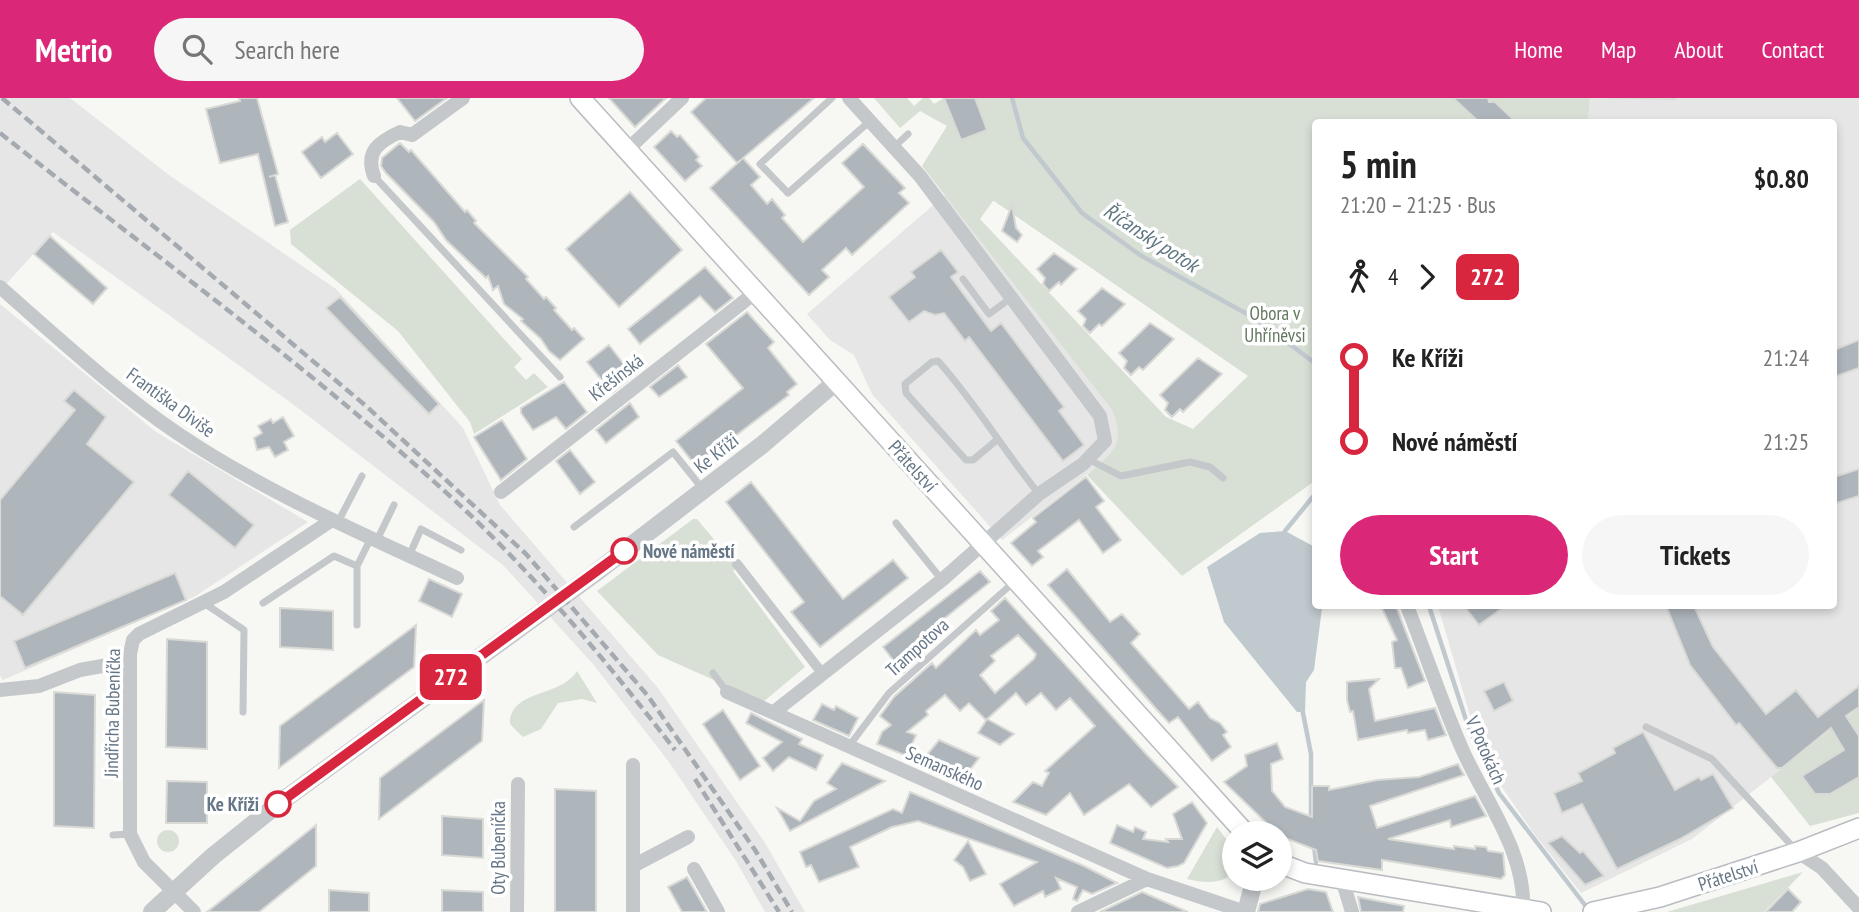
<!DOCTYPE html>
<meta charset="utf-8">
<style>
body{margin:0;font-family:"PT Sans Narrow",sans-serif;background:#f6f6f6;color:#222;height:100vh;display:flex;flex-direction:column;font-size:26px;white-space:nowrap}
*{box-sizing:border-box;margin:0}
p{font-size:23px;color:#767676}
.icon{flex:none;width:38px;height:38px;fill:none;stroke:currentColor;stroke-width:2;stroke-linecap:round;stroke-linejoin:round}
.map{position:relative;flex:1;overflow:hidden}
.details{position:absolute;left:1312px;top:21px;width:525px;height:490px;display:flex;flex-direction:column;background:#fff;border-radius:7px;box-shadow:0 4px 10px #0003}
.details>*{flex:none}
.badge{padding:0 14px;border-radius:10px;font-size:24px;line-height:46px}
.fabs{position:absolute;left:1222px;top:723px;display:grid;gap:14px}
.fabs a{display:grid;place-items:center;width:70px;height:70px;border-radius:50%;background:#fff;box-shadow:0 4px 10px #0003;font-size:35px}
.map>.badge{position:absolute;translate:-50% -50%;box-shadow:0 0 0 4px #fff}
.legs{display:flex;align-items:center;gap:10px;height:77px;padding:0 28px;font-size:23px}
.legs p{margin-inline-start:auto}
.head{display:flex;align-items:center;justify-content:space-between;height:119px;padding:0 28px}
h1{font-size:38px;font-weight:600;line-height:52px}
.action{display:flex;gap:14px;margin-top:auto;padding:14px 28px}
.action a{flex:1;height:80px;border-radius:42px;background:#db2777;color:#fff;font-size:28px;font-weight:600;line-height:80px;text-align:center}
.action a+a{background:#f6f6f6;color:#222}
ul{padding:0 28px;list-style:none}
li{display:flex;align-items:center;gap:24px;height:84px;font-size:26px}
li i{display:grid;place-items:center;width:10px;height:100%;margin:0 9px;background:currentColor}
li i::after{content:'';width:18px;height:18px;margin:-9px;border:5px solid;border-radius:50%;background:#fff}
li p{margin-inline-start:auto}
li:first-child i{background:linear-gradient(#0000 50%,currentColor 0)}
li:last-child i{background:linear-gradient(currentColor 50%,#0000 0)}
header{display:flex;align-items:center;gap:42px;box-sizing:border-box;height:98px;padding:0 35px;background:#db2777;color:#fff}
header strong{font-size:33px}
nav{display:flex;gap:38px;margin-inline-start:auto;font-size:24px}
.search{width:490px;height:63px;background:#f6f6f6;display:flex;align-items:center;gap:18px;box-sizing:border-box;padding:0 24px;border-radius:38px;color:#767676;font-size:26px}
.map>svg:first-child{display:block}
</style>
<header>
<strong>Metrio</strong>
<div class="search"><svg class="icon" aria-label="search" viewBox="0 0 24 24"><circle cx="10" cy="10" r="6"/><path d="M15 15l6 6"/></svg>Search here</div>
<nav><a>Home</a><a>Map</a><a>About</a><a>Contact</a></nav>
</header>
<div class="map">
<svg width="1859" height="814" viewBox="0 0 1859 814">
<rect width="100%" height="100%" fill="#f7f7f4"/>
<path fill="#e5e6e5" d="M 0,0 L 70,0 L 169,77 L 336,191 L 463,330 L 500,407 L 658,590 L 765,745 L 805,814 L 765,814 L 736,763 L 669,664 L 593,566 L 504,468 L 435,415 L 290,304 L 53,134 L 0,193 Z
M 1590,0 L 1859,0 L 1859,610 L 1692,741 L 1581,795 L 1535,737 L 1483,662 L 1438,508 L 1834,508 L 1834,24 L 1588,24 Z
M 945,97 L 1112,312 L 1118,326 L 1118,342 L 1113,356 L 1002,442 L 872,296 L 854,257 L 830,242 L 807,216 Z
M 0,206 L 156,334 L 308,424 L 194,499 L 3,582 L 0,578 Z"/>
<path fill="#d8dfd5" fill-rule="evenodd" d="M 874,0 L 907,0 L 914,8 L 923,0 L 929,0 L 934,6 L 944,0 L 961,42 L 987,32 L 975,0 L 1676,0 L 1676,2 L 1590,0 L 1588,24 L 1316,24 L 1316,382 L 1182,478 L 1087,377 C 1112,356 1127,346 1112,312 L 922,68 L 947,28 L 920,13 L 900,30 ZM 993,103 L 994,103 L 1248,278 L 1193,331 L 1166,319 L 980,121 Z
M 360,81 L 522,261 L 514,269 L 526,282 L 534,275 L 548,289 L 474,336 L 470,324 L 398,233 L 291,146 L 290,132 Z
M 693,421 L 697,421 L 737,469 L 733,473 L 805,569 L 763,604 L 658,557 L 597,493 Z
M 577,573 L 597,605 L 582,601 L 558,605 L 541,631 L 523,639 L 510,626 C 510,591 560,600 577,573 Z
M 1859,610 L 1859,715 L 1810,728 L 1771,679 Z
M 1217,729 C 1248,766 1238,793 1187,781 Z
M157 743a11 11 0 1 1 22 0a11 11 0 1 1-22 0Z
M 1803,774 L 1764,814 L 1667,814 Z"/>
<path fill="#bfc9ce" d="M 1285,433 L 1313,448 L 1316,508 L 1322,510 L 1314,572 L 1306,584 L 1305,614 L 1297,614 L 1224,524 L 1207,469 L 1260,435 Z"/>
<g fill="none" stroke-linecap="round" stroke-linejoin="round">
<path stroke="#bfc9ce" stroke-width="4.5" d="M 1012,0 L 1023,40 L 1082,115 L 1140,157 L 1258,222 L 1316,266
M 1284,439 L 1285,433 L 1316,395
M 1429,508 L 1467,625 L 1499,695 L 1588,811
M 1302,610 L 1311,656 L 1311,722
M 1314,748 L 1316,764"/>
</g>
<path fill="#aeb5bb" stroke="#d9d9d6" stroke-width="2" fill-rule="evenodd" d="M 239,0 L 257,0 L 278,76 L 269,79 L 275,77 L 288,124 L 275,128 L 258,56 L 220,65 L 206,11 L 240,3 Z
M 397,0 L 447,0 L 415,23 Z
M 609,0 L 666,0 L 635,29 Z
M 706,0 L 814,0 L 743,60 L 760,79 L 751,87 L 767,106 L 772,101 L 785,117 L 782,120 L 803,144 L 864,89 L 842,65 L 863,46 L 905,90 L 899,95 L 909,105 L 852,157 L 846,150 L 822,172 L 829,179 L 809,197 L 710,90 L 742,61 L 737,65 L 691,14 Z
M 944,0 L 975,0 L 987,32 L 961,42 Z
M 1453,0 L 1488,0 L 1489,4 L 1495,4 L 1516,24 L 1479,24 Z
M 671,33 L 677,39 L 680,37 L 699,59 L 696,62 L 702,68 L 685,83 L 654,49 Z
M 337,35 L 353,56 L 321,80 L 302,54 L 322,39 L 325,44 Z
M 400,45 L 409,54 L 411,52 L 465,114 L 467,112 L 476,123 L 474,125 L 528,179 L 526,181 L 544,201 L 546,199 L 556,210 L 554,212 L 572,232 L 574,230 L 584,241 L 560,262 L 549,253 L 541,241 L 521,223 L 523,221 L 504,206 L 498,188 L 493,192 L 488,178 L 486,180 L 446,142 L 434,124 L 386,75 L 381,68 L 382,60 Z
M 630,94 L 682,152 L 619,209 L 566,151 Z
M 1012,107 L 1016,130 L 1022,137 L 1017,144 L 1002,133 Z
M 50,138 L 107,190 L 93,206 L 34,156 Z
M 941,152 L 958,174 L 951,179 L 991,233 L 1001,225 L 1064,309 L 1059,313 L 1084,347 L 1063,363 L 969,239 L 965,243 L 944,215 L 935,217 L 924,213 L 909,224 L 889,199 L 915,179 L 911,174 Z
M 1054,155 L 1077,171 L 1061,187 L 1059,184 L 1049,193 L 1043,186 L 1045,180 L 1037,171 Z
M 705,169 L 733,200 L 715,214 L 700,198 L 640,246 L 628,231 Z
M 1102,190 L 1125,206 L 1102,228 L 1099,226 L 1090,235 L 1083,228 L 1086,221 L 1078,213 Z
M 340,199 L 439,306 L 429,316 L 326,210 Z
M 747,214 L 774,244 L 768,250 L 797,286 L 787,294 L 789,297 L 696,368 L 676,343 L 743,290 L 706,246 Z
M 1150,225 L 1174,241 L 1143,272 L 1139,269 L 1131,277 L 1124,270 L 1127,263 L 1119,255 Z
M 1859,242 L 1859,270 L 1834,279 L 1834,252 Z
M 609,247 L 633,278 L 612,295 L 587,264 Z
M 1198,260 L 1222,276 L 1183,314 L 1180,311 L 1172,319 L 1165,312 L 1168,305 L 1160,297 Z
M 678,267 L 687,279 L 659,299 L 650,289 Z
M 564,284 L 587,314 L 566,331 L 556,319 L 533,332 L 521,315 L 521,310 Z
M 74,292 L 106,319 L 87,346 L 134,384 L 23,517 L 0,498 L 0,402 L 75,312 L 64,303 Z
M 630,305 L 639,319 L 606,345 L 596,332 Z
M 283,319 L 294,338 L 284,344 L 288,352 L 275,359 L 269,349 L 257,352 L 254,340 L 262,335 L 258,328 L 271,321 L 273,325 Z
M 502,322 L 527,361 L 501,382 L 474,339 Z
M 570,352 L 595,384 L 580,396 L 556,363 Z
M 1859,371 L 1859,398 L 1834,406 L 1834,379 Z
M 188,373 L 254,427 L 235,450 L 169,397 Z
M 1086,379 L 1104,403 L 1096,409 L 1121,442 L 1103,455 L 1079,422 L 1038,453 L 1043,459 L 1032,468 L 1011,445 L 1036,424 L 1033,420 Z
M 751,384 L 843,501 L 893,462 L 908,480 L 820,549 L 791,514 L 804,504 L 726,404 Z
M 1067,471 L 1110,524 L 1122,516 L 1140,536 L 1131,545 L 1189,611 L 1198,604 L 1210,620 L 1220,625 L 1227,634 L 1223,637 L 1231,649 L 1212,663 L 1178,619 L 1169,625 L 1158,613 L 1048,487 Z
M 980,473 L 990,484 L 915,544 L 924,555 L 903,575 L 883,549 Z
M 175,475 L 186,502 L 25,570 L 14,543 Z
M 429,481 L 462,496 L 452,519 L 419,503 Z
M 1005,500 L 1147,657 L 1178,689 L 1151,709 L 1129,686 L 1084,717 L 1070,695 L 1046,717 L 1013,704 L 1033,684 L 1042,688 L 1049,675 L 1045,673 L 1095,628 L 1070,600 L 1056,612 L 1041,595 L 1026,607 L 1016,595 L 986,622 L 969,605 L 960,613 L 945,597 L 926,613 L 928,617 L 907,634 L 916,637 L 907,658 L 877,646 L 882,634 L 891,627 L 880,618 L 894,599 L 932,565 L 936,570 L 976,532 L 980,537 L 999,522 L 991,513 ZM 1018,537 L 1036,556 L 1034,561 L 995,595 L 980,577 L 995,563 L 991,558 Z
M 1381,508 L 1396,508 L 1425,583 L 1408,590 L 1401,570 L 1395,570 L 1392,544 L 1397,542 Z
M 1464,508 L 1505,508 L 1479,527 Z
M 1666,508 L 1694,508 L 1713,549 L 1766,616 L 1796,592 L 1818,619 L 1859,588 L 1859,609 L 1846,618 L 1859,638 L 1859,679 L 1830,696 L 1815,696 L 1802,678 L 1844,652 L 1831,630 L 1782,670 L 1777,670 L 1739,625 L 1736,627 L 1690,567 Z
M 280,510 L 333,513 L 333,552 L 280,549 Z
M 416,527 L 414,569 L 279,670 L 280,628 Z
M 167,541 L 207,544 L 207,651 L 166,649 Z
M 1379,581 L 1369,591 L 1375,623 L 1435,610 L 1446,637 L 1428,642 L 1425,632 L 1408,635 L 1407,632 L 1358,642 L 1353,613 L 1350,614 L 1347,602 L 1347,584 Z
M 1504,584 L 1513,603 L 1494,613 L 1484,593 Z
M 54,594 L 95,597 L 94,730 L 54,728 Z
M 484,602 L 482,643 L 379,721 L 380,680 Z
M 822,606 L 834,612 L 836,608 L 858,620 L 849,638 L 813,622 Z
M 723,612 L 760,668 L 740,682 L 703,626 Z
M 751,615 L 802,641 L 799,646 L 823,657 L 816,672 L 789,659 L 773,673 L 763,660 L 782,644 L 746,625 Z
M 987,621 L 1014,636 L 1000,647 L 978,635 Z
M 1643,634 L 1675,692 L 1699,679 L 1701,682 L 1713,676 L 1733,710 L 1680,741 L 1617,771 L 1582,706 L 1562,715 L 1554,695 L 1582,683 L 1578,675 L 1615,655 L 1613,650 Z
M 939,642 L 979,660 L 962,682 L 922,663 Z
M 1277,645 L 1283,661 L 1271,666 L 1272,693 L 1285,709 L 1312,719 L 1312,688 L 1329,688 L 1329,692 L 1377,682 L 1419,679 L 1458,666 L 1464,677 L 1370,708 L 1377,730 L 1475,698 L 1486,718 L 1451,729 L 1450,722 L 1388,741 L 1454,751 L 1454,748 L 1475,751 L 1475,748 L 1486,749 L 1488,753 L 1503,755 L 1505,777 L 1501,781 L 1382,762 L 1382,772 L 1318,763 L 1316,752 L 1280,738 L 1224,684 L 1247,668 L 1245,657 Z
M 842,665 L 885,683 L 790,733 L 777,710 L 800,723 L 814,703 L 836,691 L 827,685 Z
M 167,683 L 207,684 L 207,725 L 166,725 Z
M 555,691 L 596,693 L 596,814 L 555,814 Z
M 910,694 L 1084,768 L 1117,785 L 1092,796 L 1083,792 L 1077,803 L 1073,801 L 1077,789 L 1056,780 L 1061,791 L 1045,799 L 1043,793 L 1014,808 L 1000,786 L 1037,764 L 918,723 L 892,729 L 850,749 L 859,769 L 819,784 L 811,767 L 806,769 L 800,754 L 893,711 L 902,715 Z
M 1192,704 L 1207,725 L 1184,765 L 1178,768 L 1167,770 L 1110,745 L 1117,727 L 1133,734 L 1135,729 L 1146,734 L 1143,741 L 1168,744 L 1166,741 L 1182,741 L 1173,716 Z
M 442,718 L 483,721 L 483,760 L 442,757 Z
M 316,727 L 316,768 L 259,814 L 207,814 Z
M 1562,738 L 1580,755 L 1583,753 L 1604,778 L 1585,787 L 1548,745 Z
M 968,743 L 986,776 L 970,783 L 963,769 L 954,762 Z
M 687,779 L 707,814 L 682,814 L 668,789 Z
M 1308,791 L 1326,794 L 1333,814 L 1258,814 L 1260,806 Z
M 1788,791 L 1801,804 L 1792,814 L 1766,814 Z
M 329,792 L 369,795 L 369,814 L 329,814 Z
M 442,792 L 483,794 L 483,814 L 442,814 Z
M 1142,794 L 1188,814 L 1100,814 Z
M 1358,799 L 1404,808 L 1403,814 L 1361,814 Z"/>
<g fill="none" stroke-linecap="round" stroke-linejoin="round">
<g stroke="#b9bdc2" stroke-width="22">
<path id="secondary" d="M 580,0 L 1245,735
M 1279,765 L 1305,775 L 1541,814
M 1593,814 L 1660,799 L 1798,754 L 1859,730"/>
</g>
<path stroke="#c4c8cb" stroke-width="7" d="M 832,0 L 760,66 L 788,95 L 870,23
M 894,49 L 908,36
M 374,78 L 560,279
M 963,181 L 989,216 L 1011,200
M 998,341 L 973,362 L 966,362 L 906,295 L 905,286 L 932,264 L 938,263 C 975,304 1004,353 1039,396
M 1088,361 L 1121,378 L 1190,364 L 1210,369 L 1223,380
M 338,424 L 362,378
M 896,425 L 942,482
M 574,429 L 673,354 L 702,390
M 377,442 L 394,407
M 409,458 L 421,431 L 461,452
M 204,505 L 244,532 L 243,614
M 263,505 L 334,458 L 357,468
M 357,527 L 357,468 L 371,440
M 713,575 L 727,594
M 1646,629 L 1712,661 L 1795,751
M 849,648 L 889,595 L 1014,484
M 113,737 L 130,736"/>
<path stroke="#c4c8cb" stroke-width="10" d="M 737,466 L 822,575"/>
<path stroke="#c4c8cb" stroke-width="14" d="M 627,52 L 682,0
M 374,78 C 365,54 378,44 400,34 L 412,37 L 463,0
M 0,189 C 57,239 114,292 177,335 C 264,394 363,436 457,480
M 501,394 L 756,194
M 1407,508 C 1426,556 1442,606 1463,653 C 1486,704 1526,755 1523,812
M 0,592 L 39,588 L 80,572 L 130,563
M 727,594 L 1147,781 L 1245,814
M 774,614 L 942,482 L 1039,396 L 1083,366 L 1105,343 L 1100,318 L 920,78 L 849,0
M 1798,754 L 1822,770 L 1859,810
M 633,768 L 688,739
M 694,771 L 718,814
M 1342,781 L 1352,814
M 194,814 L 144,764 L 130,736 L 130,556 L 133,542 L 139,536 L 224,494 L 332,422
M 517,814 L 518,686
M 633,814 L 633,667
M 1078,814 L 1147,781"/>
<path stroke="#c4c8cb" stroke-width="18" d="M 152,814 L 213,758 L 278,706 L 594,476 L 762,347 L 837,283
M 1246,814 L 1255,780"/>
<use href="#secondary" stroke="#fff" stroke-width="19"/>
<path stroke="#a4aab0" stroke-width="4.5" stroke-dasharray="10 5" stroke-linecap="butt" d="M 2,0 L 366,308 L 526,456 L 648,598 L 755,752 L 792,814
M 0,35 C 156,159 320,276 466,413 C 543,486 610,568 675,652
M 695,681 L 779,814"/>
</g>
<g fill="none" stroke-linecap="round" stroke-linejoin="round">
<g stroke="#fff" stroke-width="16">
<path id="line-1" d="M 278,706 L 624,453"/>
</g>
<use href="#line-1" stroke="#d7263d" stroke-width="10"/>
</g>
<g fill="#fff" stroke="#d7263d" stroke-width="3.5">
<circle cx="624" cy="453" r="12"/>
<circle cx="278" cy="706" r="12"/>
</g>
<g text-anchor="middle" stroke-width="7" stroke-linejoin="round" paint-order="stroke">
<g font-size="19" fill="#647860" stroke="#fff">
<text x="1275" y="222">Obora v<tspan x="1275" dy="22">Uhříněvsi</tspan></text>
</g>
<g font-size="19" fill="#657686" stroke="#fff">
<text transform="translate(616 279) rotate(-38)" y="7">Křešínská</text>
<text transform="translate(171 304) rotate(36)" y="7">Františka Diviše</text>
<text transform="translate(716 355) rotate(-38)" y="7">Ke Kříži</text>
<text transform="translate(913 368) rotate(48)" y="7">Přátelství</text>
<text transform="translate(917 549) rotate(-42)" y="7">Trampotova</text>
<text transform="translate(112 615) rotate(-89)" y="7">Jindřicha Bubeníčka</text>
<text transform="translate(1486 652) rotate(66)" y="7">V Potokách</text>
<text transform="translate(945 670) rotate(24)" y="7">Semanského</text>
<text transform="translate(498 750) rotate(-90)" y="7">Oty Bubeníčka</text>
<text transform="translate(1728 777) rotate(-18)" y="7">Přátelství</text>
</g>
<g font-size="19" font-weight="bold" fill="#657686" stroke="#fff" text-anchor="start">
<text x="643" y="460">Nové náměstí</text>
<text x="259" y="713" text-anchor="end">Ke Kříži</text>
</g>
<g font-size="21" font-style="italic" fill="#617882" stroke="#fff">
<text transform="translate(1151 140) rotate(33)" y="7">Říčanský potok</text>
</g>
</g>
</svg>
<div class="fabs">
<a><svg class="icon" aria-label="layers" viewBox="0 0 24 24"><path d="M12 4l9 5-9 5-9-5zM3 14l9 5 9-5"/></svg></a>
</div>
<b class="badge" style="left:451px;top:579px;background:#d7263d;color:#fff">272</b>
<section class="details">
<div class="head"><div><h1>5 min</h1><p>21:20 – 21:25 · Bus</p></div><b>$0.80</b></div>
<div class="legs"><svg class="icon" aria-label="walk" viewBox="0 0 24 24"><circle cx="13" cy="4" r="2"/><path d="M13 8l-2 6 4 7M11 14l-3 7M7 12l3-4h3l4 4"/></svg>4<svg class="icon" aria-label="forward" viewBox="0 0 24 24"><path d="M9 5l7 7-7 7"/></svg><b class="badge" style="background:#d7263d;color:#fff">272</b></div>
<ul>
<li><i style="color:#d7263d"></i><b>Ke Kříži</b><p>21:24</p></li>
<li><i style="color:#d7263d"></i><b>Nové náměstí</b><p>21:25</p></li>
</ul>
<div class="action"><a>Start</a><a>Tickets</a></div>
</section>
</div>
